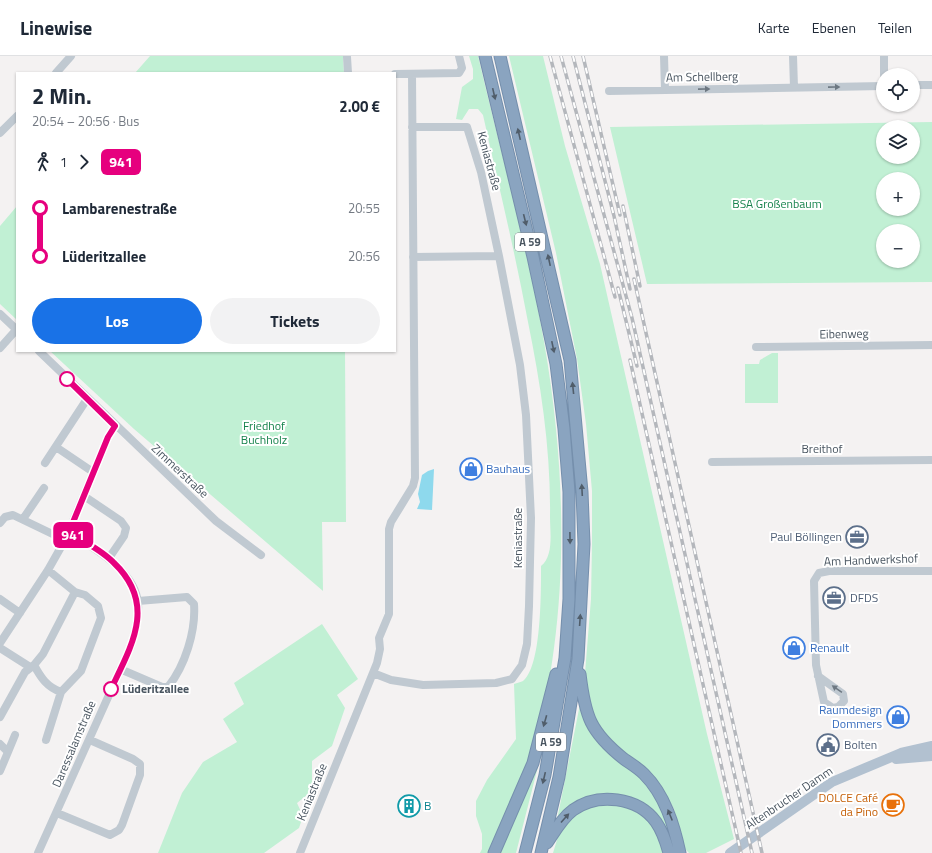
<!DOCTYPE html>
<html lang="de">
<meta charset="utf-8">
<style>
body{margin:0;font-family:"Titillium Web",sans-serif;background:#f2f2f3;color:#1f2937;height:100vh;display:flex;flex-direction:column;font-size:15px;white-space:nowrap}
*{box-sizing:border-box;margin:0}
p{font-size:13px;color:#747a83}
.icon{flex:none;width:22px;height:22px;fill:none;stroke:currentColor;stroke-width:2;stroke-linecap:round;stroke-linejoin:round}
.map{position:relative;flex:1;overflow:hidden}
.side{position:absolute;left:16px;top:16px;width:380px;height:280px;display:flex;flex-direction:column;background:#fff;border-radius:0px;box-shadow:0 1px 3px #0004}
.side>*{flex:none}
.badge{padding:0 8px;border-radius:6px;font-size:14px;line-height:26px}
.controls{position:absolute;left:876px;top:12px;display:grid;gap:8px}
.controls a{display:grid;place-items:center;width:44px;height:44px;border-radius:50%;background:#fff;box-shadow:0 1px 3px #0004;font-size:20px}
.map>.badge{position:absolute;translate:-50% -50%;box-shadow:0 0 0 2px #fff}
.legs{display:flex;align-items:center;gap:6px;height:44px;padding:0 16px;font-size:13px}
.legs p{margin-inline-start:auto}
.head{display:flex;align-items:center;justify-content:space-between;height:68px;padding:0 16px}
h1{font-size:22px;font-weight:700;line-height:30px}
.cta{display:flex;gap:8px;margin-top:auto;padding:8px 16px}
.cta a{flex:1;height:46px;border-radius:24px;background:#1972e7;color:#fff;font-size:16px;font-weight:700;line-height:46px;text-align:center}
.cta a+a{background:#f2f2f3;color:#1f2937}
ul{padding:0 16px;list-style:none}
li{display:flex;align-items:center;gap:14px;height:48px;font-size:15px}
li i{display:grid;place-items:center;width:6px;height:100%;margin:0 5px;background:currentColor}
li i::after{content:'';width:10px;height:10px;margin:-5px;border:3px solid;border-radius:50%;background:#fff}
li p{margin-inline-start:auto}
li:first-child i{background:linear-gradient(#0000 50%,currentColor 0)}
li:last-child i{background:linear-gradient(currentColor 50%,#0000 0)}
header{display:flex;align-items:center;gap:24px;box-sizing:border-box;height:56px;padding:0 20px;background:#fff;border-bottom:1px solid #e0e1e3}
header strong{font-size:19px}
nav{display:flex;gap:22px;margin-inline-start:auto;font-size:14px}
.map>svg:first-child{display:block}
</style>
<header>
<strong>Linewise</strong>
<nav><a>Karte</a><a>Ebenen</a><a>Teilen</a></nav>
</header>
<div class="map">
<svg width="932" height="797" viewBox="0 0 932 797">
<rect width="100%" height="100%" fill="#f4f2f2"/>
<path fill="#c1f0d4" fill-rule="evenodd" d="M 150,0 L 343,0 L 344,17 L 135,17 Z
M 469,0 L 478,0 C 507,123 544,247 556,373 C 567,483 562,597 531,703 C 527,715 521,726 516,737 C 507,757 498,777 489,797 L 480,797 L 482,793 L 482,778 L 476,760 L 476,745 L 487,724 L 516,683 L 514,628 C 517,627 521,626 523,625 C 542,610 541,533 541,510 C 554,500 550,476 550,461 C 551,395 541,330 528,266 C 515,196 498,127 483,59 L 478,53 L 469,53 L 462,64 L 456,63 L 462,31 L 473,23 L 473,13 Z
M 509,0 L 543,0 L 565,90 L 600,208 L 707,678 L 734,783 L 706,797 L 689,797 L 685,793 L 674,753 L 660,728 L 646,714 L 606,682 L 588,651 L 585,617 L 591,543 L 592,487 L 592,435 L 586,368 L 577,303 L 556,197 Z
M 932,66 L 932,226 L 647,228 L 610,71 ZM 883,71 L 913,71 L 913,101 L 883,101 ZM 883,123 L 913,123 L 913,153 L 883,153 ZM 883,175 L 913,175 L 913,205 L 883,205 Z
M 17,150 L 17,264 L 0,248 L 0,170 Z
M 50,295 L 345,295 L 346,466 L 322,466 L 323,535 L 134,373 Z
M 772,297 L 778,297 L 778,347 L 745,347 L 745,308 L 759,308 L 760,304 Z
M 322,568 L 358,623 L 337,639 L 345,652 L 332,690 L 312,705 L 312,735 L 297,747 L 303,760 L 299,772 L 264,797 L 158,797 L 182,737 L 203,706 L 237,686 L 223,663 L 244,648 L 234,627 Z
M 580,648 L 652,733 L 665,756 L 671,777 L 669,777 L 659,762 L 614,739 L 557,764 Z
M 545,683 L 516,797 L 500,797 Z
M 600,747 L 623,748 L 641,759 L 651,768 L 659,781 L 663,797 L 553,797 L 560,774 L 576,756 Z"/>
<path fill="#8ed9ed" d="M 434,413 L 432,454 L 417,453 L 420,446 L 418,438 L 422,419 L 428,415 Z"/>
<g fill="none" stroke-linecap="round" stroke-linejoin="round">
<g stroke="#758fac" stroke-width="13">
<path id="highway" d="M 485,0 L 533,201 L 556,308 L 564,373 L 569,436 L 569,543 L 565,602 L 545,719 L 525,797
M 500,0 L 570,304 L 582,436 L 584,488 L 578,603 L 559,721 L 541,797
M 580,618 C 585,660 590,676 624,703 C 631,708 638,712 644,718 C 665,739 674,769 680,797
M 547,787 C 555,775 562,762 573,754 C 598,736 638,741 656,766 C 663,776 666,786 669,797
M 494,797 L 533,707 L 556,618"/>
</g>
<path stroke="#c0c9d1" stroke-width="8" d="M 664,0 L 665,34
M 793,0 L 794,31
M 884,0 L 884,19
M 347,1 L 348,17
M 56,17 L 71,0
M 395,18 L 459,17 L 462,12 L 459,0
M 913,29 L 932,29
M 609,35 L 883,30
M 412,71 L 467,71 L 481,116 L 499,200
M 0,77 L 17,60
M 0,258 L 17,274
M 756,291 L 932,289
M 0,292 L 17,273
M 39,295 L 216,465 L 261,499
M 56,391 L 93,416
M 712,406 L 932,404
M 45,407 L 87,343
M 84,440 L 121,465 L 126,472 L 124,480 L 109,502
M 23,463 L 44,432
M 0,467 L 5,461 L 13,459 L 65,484
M 48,514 L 75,536
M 0,543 L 20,557
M 0,587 L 48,514 L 65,484 L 108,381 L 115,370
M 0,592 L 30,611
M 34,609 C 41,622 47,631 61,636
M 120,613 L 162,631 L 168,631 C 185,610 196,575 194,548 L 187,541 L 138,545
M 373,617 L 391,624 L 423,629 L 496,627 L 512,623 L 522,609 L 527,588 L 529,550 L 531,462 L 526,359 L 520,309 L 499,200 L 413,201
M 818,620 L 843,638 L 844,645 L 838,651 L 833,652 L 824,646 L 816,609 L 814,525 L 819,517 L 829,515 L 932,515
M 0,661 L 25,616 L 34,609 L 43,598 L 75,536 L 85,539 L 98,550 L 101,562 L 81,615 L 61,636 L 46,684
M 0,688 L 8,696 L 0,715
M 8,696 L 15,679
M 57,757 L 110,779 L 119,774 L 122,769 L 140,719 L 140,708 L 133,703 L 90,684
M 38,797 L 131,590 C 135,576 139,562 138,547 C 135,514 93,492 69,476
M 300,797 L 377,607 L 380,593 L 379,582 L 389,558 L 389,473 L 391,466 L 413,430 L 415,422 L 412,18"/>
<path stroke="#b2c1d0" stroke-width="10" d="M 896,703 L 932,700
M 730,797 L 832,726 L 901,697 L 932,690"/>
<use href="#highway" stroke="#8aa4c0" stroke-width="11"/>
<g stroke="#b4b7bc" stroke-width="3.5">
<path id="rail" d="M 550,0 L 615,241
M 561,0 L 632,262 L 752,797
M 573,0 L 614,160 L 630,233
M 583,0 L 620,159
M 623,150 L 640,230
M 634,223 L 762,797
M 618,232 L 637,310
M 630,304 L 741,797"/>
</g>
<use href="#rail" stroke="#fff" stroke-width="2" stroke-dasharray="6" stroke-linecap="butt"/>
</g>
<defs><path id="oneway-solid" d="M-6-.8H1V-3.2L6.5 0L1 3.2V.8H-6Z"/></defs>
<g fill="#6d7882">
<use href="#oneway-solid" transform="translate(834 31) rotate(-1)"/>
<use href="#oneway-solid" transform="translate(704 33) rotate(-1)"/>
<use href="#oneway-solid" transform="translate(837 633) rotate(-145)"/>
</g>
<g fill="#505d6a">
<use href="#oneway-solid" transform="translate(494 38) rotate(77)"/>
<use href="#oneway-solid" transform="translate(519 78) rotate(-103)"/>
<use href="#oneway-solid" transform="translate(525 164) rotate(76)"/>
<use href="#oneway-solid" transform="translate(549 204) rotate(-102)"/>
<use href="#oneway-solid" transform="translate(553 291) rotate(78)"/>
<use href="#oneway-solid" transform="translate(573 332) rotate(-96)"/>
<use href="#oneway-solid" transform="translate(582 434) rotate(-93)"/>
<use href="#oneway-solid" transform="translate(570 482) rotate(89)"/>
<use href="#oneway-solid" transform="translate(580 564) rotate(-86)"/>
<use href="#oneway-solid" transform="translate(545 665) rotate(106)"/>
<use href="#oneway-solid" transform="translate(544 722) rotate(103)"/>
<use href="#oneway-solid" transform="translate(670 759) rotate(-112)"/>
<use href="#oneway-solid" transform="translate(565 762) rotate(-48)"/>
</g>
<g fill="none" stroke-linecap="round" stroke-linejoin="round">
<g stroke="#fff" stroke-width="9">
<path id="line-1" d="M 67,323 L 115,370 L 108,381 L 69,476 C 84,486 102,494 114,507 C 157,548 132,589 111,633"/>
</g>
<use href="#line-1" stroke="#e6007e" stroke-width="6"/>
</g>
<defs>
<g id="shop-ring" transform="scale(1.15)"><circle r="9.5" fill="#fff" stroke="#3f7fe0" stroke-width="1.5"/><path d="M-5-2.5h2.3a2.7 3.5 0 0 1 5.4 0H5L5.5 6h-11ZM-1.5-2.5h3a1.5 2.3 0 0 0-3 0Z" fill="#3f7fe0"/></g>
<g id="office-ring" transform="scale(1.15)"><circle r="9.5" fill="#fff" stroke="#5c6f8a" stroke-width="1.5"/><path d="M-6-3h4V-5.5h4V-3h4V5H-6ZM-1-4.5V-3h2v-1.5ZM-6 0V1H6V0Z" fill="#5c6f8a"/></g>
<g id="civic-ring" transform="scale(1.15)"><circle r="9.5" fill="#fff" stroke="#5c6f8a" stroke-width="1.5"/><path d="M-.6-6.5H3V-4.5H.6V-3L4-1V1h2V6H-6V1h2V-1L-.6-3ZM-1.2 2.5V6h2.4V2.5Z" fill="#5c6f8a"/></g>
<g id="cafe-ring" transform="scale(1.15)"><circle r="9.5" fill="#fff" stroke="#e8710a" stroke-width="1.5"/><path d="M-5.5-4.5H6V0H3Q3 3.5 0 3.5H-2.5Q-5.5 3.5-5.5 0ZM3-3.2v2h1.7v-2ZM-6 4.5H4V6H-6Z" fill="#e8710a"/></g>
<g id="building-ring" transform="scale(1.15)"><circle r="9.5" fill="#fff" stroke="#0f9aa8" stroke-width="1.5"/><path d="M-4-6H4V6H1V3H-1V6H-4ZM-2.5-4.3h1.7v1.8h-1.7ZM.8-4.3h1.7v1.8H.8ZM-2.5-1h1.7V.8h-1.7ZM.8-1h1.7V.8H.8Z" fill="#0f9aa8"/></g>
</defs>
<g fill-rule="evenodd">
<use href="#shop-ring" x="471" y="413"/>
<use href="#office-ring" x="857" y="481"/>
<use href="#office-ring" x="834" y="542"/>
<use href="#shop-ring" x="794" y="592"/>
<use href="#shop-ring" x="898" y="661"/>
<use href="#civic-ring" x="828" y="689"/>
<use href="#cafe-ring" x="893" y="749"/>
<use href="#building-ring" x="409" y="750"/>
</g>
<g fill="#fff" stroke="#e6007e" stroke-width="2">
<circle cx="67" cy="323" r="7"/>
<circle cx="111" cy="633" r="7"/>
</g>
<g text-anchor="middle" stroke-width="4" stroke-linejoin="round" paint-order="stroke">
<g fill="#fff" stroke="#808890" stroke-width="1">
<rect x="515" y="177" width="30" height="18" rx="3"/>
<rect x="536" y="677" width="30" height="18" rx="3"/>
</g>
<g font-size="11" font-weight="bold" fill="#495560">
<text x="530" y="190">A 59</text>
<text x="551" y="690">A 59</text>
</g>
<g font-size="12" fill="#495560" stroke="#fff">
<text transform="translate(702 21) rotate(-1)" y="4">Am Schellberg</text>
<text transform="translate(489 105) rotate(75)" y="4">Keniastraße</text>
<text transform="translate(844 278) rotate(-1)" y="4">Eibenweg</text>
<text x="822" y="397">Breithof</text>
<text transform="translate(180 415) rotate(43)" y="4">Zimmerstraße</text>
<text transform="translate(518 482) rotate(-90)" y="4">Keniastraße</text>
<text transform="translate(871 504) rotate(-2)" y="4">Am Handwerkshof</text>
<text transform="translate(74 688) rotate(-67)" y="4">Daressalamstraße</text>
<text transform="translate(312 736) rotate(-68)" y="4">Keniastraße</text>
<text transform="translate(789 742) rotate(-34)" y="4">Altenbrucher Damm</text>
</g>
<g font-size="12" fill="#17834d" stroke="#fff">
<text x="777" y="152">BSA Großenbaum</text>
<text x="264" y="374">Friedhof<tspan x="264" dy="14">Buchholz</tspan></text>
</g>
<g font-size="12" fill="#366cbe" stroke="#fff" text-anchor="start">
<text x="486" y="417">Bauhaus</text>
<text x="810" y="596">Renault</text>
<text x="882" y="658" text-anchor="end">Raumdesign<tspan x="882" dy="14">Dommers</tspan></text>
</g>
<g font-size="12" fill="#4e5e75" stroke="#fff" text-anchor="start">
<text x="842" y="485" text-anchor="end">Paul Böllingen</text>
<text x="850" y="546">DFDS</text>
<text x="844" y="693">Bolten</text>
</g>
<g font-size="12" font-weight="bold" fill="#495560" stroke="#fff" text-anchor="start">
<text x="122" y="637">Lüderitzallee</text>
</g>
<g font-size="12" fill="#c56008" stroke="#fff" text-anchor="end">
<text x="878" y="746">DOLCE Café<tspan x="878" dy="14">da Pino</tspan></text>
</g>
<g font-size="12" fill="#0d838f" stroke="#fff" text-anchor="start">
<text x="424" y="754">B</text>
</g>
</g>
</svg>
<div class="controls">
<a><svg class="icon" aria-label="locate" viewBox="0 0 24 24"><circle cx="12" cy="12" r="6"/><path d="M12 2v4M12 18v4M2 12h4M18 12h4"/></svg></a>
<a><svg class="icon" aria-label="layers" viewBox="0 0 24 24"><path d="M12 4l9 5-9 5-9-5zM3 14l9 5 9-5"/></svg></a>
<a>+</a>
<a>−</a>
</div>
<b class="badge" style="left:73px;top:479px;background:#e6007e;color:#fff">941</b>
<section class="side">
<div class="head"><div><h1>2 Min.</h1><p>20:54 – 20:56 · Bus</p></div><b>2.00 €</b></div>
<div class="legs"><svg class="icon" aria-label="walk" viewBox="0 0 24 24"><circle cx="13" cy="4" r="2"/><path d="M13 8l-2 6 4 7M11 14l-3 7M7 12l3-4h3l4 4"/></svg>1<svg class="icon" aria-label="forward" viewBox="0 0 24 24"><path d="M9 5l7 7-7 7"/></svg><b class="badge" style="background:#e6007e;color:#fff">941</b></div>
<ul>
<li><i style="color:#e6007e"></i><b>Lambarenestraße</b><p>20:55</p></li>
<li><i style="color:#e6007e"></i><b>Lüderitzallee</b><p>20:56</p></li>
</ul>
<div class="cta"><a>Los</a><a>Tickets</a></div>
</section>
</div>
